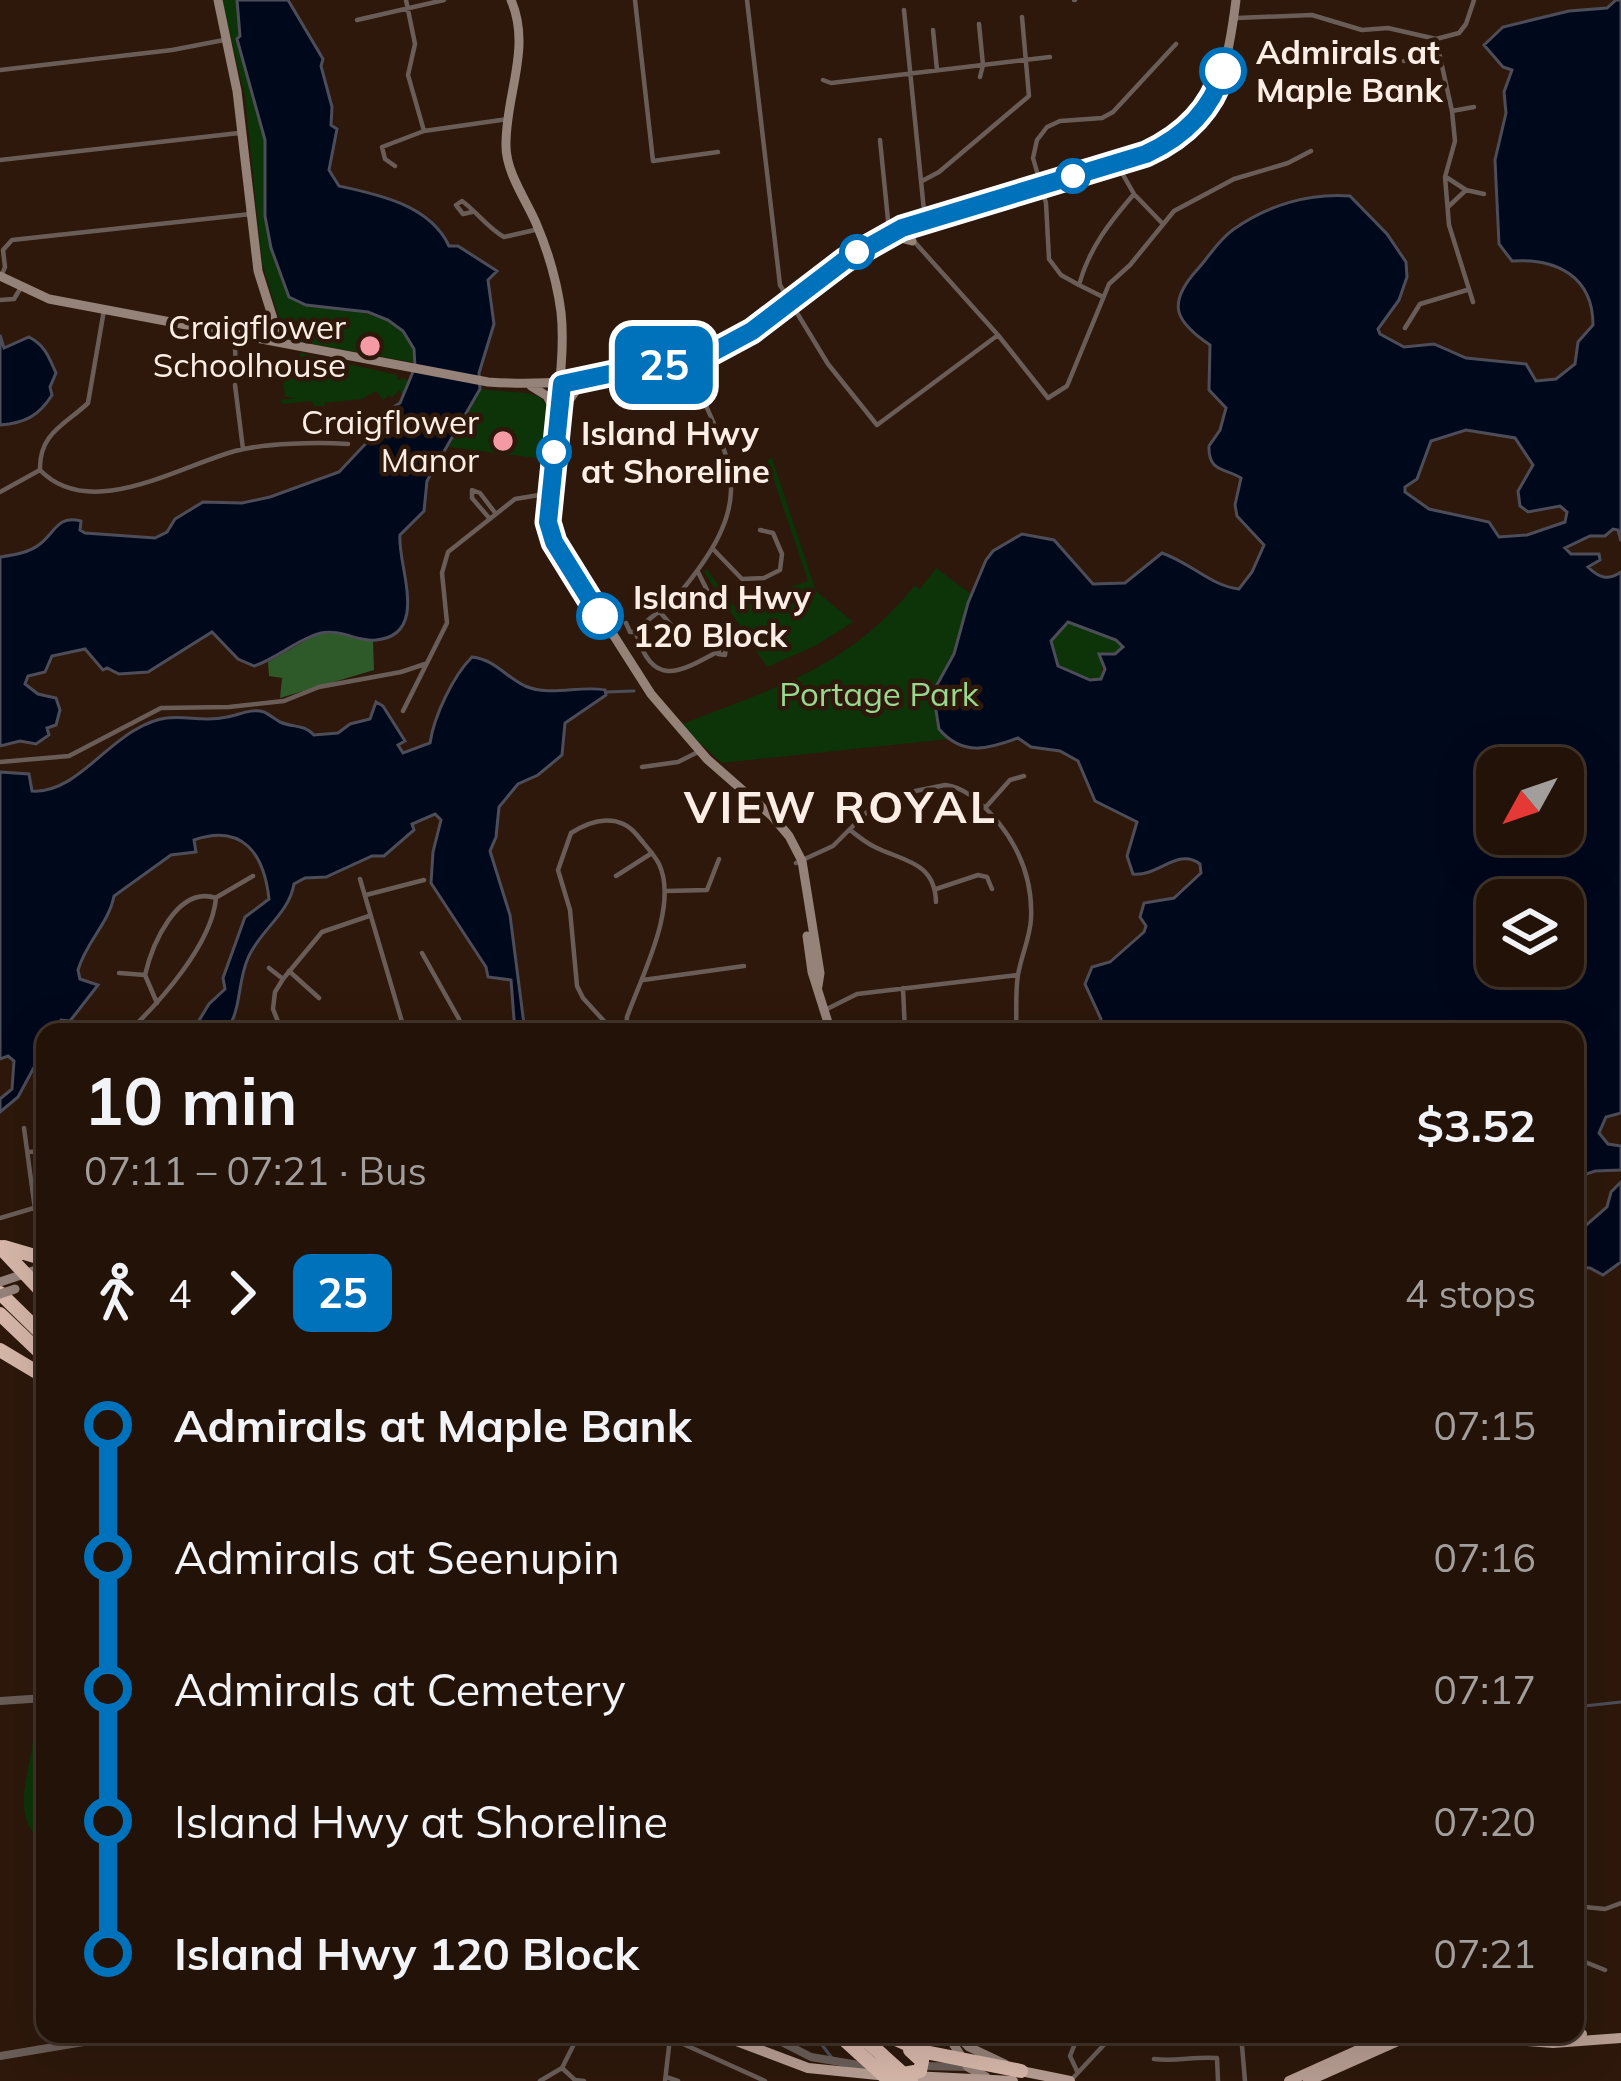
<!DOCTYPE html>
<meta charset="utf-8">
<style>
body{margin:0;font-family:Mulish,sans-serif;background:#2a1b12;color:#f1f3f6;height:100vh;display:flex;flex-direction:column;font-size:45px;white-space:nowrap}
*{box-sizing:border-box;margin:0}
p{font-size:39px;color:#a29e9c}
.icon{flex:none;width:66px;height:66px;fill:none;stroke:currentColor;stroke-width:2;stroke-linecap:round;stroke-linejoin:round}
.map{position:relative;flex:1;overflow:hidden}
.details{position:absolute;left:36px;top:1023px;width:1548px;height:1020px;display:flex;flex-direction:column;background:#221208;border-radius:24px;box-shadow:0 12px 48px #0002,0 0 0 3px #3f3229}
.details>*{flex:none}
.badge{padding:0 24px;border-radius:18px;font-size:42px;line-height:78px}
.needle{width:78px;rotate:230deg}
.controls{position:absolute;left:1476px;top:747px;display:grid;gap:24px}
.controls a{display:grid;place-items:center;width:108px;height:108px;border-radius:24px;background:#221208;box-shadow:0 12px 48px #0002,0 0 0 3px #3f3229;font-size:60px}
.map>.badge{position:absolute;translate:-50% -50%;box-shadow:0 0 0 6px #fff}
.legs{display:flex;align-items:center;gap:18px;height:132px;padding:0 48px;font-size:39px}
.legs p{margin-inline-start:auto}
.headline{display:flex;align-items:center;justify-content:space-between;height:204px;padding:0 48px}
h1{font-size:66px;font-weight:700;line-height:90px}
ul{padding:0 48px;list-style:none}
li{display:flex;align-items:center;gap:42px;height:132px;font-size:45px}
li i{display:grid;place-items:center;width:18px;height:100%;margin:0 15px;background:currentColor}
li i::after{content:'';width:30px;height:30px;margin:-15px;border:9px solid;border-radius:50%;background:#221208}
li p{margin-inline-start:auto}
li:first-child i{background:linear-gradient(#0000 50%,currentColor 0)}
li:last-child i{background:linear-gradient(currentColor 50%,#0000 0)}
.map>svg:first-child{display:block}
</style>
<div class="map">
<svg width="1621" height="2081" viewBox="0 0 1621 2081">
<rect width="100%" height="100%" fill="#2d180b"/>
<path fill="#0d3308" d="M 222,0 L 237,0 L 240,37 L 237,40 L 265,140 L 265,216 L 273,258 L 289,297 C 328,315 414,302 415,363 L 286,339 L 281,324 L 279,333 L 280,322 L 262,263 L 245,97 Z
M 300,353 L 397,375 L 397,380 L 405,378 L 409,383 L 403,394 L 399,390 L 392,398 L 389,395 L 383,400 L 376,391 L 362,399 L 324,403 L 325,406 L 314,406 L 311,401 L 283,404 L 280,400 L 296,398 L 285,397 L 283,381 L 292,379 L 295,369 L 291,366 L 299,362 Z
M 480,389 C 545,397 554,382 545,459 L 449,447 Z
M 772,458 L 816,591 L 853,622 L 815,646 L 767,667 L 704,572 L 707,569 L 734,606 L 808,581 L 767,460 Z
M 936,568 L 971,594 L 954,654 L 933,691 L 942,735 L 949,739 L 722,763 L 680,725 C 775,687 848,669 914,586 L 920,589 Z
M 1068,622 L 1116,640 L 1124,648 L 1115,654 L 1104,652 L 1101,679 L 1090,680 L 1058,666 L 1051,641 Z
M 45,1716 L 45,1845 C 13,1820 25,1787 31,1753 C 34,1737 33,1728 45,1716 Z"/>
<path fill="#2e5928" d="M 319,633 L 352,635 L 373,641 L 374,670 L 280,698 L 282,678 L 269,676 L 268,662 Z"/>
<path fill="#00081c" stroke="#4c4d58" stroke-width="3" fill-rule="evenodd" d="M 237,0 L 288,0 L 323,59 L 321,66 L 332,107 L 331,125 L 337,129 L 329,170 L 339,186 C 377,194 430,205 449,246 L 458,246 L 497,271 L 488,280 L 494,324 L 479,373 L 480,389 L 427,481 L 424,511 L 400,535 C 397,565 431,635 376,640 C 358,642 341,629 321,633 C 297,639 277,659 254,666 L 238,659 L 212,632 L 148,672 L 119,674 L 107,668 L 103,670 L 85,649 L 52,656 L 45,672 L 28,676 L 25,684 L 38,694 L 56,698 L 60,710 L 56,725 L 47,728 L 49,735 L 36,744 L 20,741 L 0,746 L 0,557 C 13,555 29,553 40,544 C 56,531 58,515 81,521 L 80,530 L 85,533 L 155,538 L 167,532 L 175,519 L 203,502 L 242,503 L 270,497 L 339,472 L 371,438 L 379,416 L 400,403 L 415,367 L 414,349 L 403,331 L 388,320 L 368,312 L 306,305 L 289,297 L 271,248 L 265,216 L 265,140 L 237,39 L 240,36 Z
M 1616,0 L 1621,0 L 1621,541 L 1618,530 L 1613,529 L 1605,536 L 1590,536 L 1565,548 L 1571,554 L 1599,554 L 1600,560 L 1588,567 C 1599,578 1608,581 1621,572 L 1621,1113 L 1606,1117 L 1599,1133 L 1608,1144 L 1621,1146 L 1621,1170 L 1595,1171 L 1575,1178 L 1575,1032 L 1097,1032 L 1101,1019 L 1085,984 L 1092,967 L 1110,962 L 1144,932 L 1146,926 L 1140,917 L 1144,903 L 1174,898 L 1201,873 L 1200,864 C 1178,847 1158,877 1133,874 L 1127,856 L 1137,822 L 1095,801 L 1078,761 L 1060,751 L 1031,747 L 1018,738 C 989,749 963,757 939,729 L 933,692 L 954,654 L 968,603 L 986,560 L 993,551 L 1022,534 L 1054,540 L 1093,584 L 1125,583 L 1162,553 C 1191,563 1211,586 1239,589 L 1252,572 L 1264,545 L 1237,516 L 1235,505 L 1241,478 C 1225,468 1208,472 1209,446 L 1220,430 L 1226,408 L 1209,390 L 1210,345 C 1176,322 1166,305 1196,271 C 1209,257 1218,240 1234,229 C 1268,205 1309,193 1350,196 L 1387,234 L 1406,262 L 1407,277 L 1399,300 L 1378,329 L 1380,334 L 1404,347 L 1434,344 L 1466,358 L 1526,364 L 1536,381 L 1556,379 L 1575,364 L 1578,342 L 1593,325 C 1593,276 1556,258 1512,261 L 1499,244 L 1495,160 L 1506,113 L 1504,92 L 1512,70 L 1503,67 L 1484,45 L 1503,27 L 1569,11 L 1607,8 ZM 1466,430 L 1515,438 L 1533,465 L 1518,491 L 1520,506 L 1528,512 L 1560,506 L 1567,512 L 1565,522 L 1527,535 L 1499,537 L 1489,522 L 1429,509 L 1405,492 L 1405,487 L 1417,479 L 1431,441 ZM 1068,622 L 1116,640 L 1123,647 L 1115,654 L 1099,654 L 1105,669 L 1101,679 L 1090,680 L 1058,666 L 1051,641 ZM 1497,768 L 1563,768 L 1563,834 L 1497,834 ZM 1497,900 L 1563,900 L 1563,966 L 1497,966 Z
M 0,335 L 4,348 L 29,337 C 46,346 49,358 56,373 L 50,387 L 52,395 C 39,416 25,423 0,425 Z
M 472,657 C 496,660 504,676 525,686 C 551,697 579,685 605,690 L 606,695 L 565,723 L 562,755 L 538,775 L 518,784 L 499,807 L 496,837 L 490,851 L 510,915 L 525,1032 L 515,1032 L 511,980 L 488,977 L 486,967 L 431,883 L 433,852 L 441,820 L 435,814 L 412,824 L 414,830 L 384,856 L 372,856 L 326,877 L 305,878 L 294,884 C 289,914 260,930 248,958 C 237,983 242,1009 226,1032 L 192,1032 L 209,1004 L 225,989 L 223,978 L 245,917 L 269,899 C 264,854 243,823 194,840 L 196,852 L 171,855 L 114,896 C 109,923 86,942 78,970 L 80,979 L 98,985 L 70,1021 L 61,1020 L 57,1032 L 45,1032 L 41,1040 L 45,1047 L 18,1097 L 0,1112 L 0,1099 L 12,1089 L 14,1061 L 8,1056 L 0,1059 L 0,772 L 29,774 L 32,791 C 71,794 101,749 135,730 C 175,706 192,725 227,717 C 239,715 251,708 264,712 C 267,713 278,721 280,722 C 294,728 304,724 314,735 L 338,733 L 350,724 L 370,719 L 376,702 L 383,706 L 405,741 L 398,745 L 403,753 L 430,743 C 434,716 453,676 472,657 Z
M 1621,1182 L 1621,1262 L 1603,1275 L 1590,1268 L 1575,1267 L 1575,1227 L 1583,1228 L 1607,1207 L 1611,1192 Z"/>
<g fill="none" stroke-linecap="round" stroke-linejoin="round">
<path stroke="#4c4d58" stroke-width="3" d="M 606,692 L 634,691
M 1575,1707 L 1621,1702
M 803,2034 L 819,2041 L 832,2058"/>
<path stroke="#6a5d58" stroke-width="4.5" d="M 406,0 L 415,44 L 408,75 L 424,131
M 635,0 L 653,161 L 718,152
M 747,0 L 780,285 L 828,364 L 877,425 L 998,335
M 1074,0 L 1075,0
M 904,10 L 925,221
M 1237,18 L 1312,15 L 1362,30 L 1388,28 L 1436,39 L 1459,33 L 1466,24 L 1474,0
M 357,20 L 444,0
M 979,24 L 983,65 L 980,77
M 933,30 L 937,70
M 1436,39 L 1452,111 L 1455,141 L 1445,177 L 1449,225 L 1473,302
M 1404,61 L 1436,55
M 0,70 L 172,50 L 224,40
M 823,80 L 831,83 L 1050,57
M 1452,111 L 1474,107
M 880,140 L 889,230
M 0,160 L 239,133
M 395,166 L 385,159 L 382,147 L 424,131 L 508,119
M 1118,166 L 1134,194 L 1162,223
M 1446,177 L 1466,190 L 1484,194
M 922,181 L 939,172 L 1029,96 L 1022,17
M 1448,207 L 1466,190
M 472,212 L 463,214 L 456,205 L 462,201 C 476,211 488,228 504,237 L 539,229
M 902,228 L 998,335 L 1048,398 L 1067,386 L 1109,284 L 1130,265 L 1174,211 L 1234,179 L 1288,163 L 1311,151
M 1,277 L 5,267 L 3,250 L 12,240 L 251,214
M 1079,285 L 1061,275 L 1049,259 L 1046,203 L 1033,158 L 1037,140 L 1047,127 L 1060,121 L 1102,118 L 1113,112 L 1176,44
M 1101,296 L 1079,285 C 1089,248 1110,222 1134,194
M 0,300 L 14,299 L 20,289
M 104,310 L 88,403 C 65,425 39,433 40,470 C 90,522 180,466 235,451 C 265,443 318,442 348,444
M 1405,328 L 1420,304 L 1467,290
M 234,333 L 236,365
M 235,385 L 243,449
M 0,492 L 40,470
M 490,519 L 472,498 L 472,490 L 480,493 L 496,514
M 713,549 L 742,579 L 764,578 L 780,570 L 782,554 L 773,533 L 760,530
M 698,572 L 711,598
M 660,612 L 676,631
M 626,623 L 630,632 L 637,632 C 648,616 665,610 678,595 C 759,498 735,469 687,365
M 636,633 C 653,687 677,674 717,652
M 720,646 L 726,647 L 725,655 L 718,654 Z
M 403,711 L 447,623 L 442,573 L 448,552 L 515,499 L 545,494
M 0,762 L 69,756 L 161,708 L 229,707 L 284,701 L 319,687 L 401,672 L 425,664
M 642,767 L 678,762 L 700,751
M 985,808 L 1010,780 L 1024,776
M 850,830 C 858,836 866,843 875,847 C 902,861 935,861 936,902
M 796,863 L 833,846 L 881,798 L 945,785 C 964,787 979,801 992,815 C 1018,844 1033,879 1031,919 C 1030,938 1021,956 1018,975 C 1015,993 1017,1013 1016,1032
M 616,876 L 652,853
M 360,879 L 405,1032
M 936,889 L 978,875 L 987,877 L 992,889
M 666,891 L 707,890 L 719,859
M 366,895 L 424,880
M 217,897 L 253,876
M 422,953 L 459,1019 L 461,1032
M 269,968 L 283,979
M 289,971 L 319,998
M 119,973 L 145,975
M 643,980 L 744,966
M 903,988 L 905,1032
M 825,1010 L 857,994 L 1018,975
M 128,1032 C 160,1002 212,944 216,898 C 177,885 152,945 145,975 L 157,1003
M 282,1032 L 273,1009 L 275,992 L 283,979 L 322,932 L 369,916
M 383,1032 L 403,1025
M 614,1032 L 583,998 L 577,986 L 570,910 L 558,870 L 571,833 C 593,819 619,813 637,835 C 644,844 654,854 659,864 C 679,906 641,977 627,1017 L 626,1032
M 24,1128 L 37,1224 L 45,1224
M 29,1152 L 45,1151
M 0,1218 L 34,1208
M 1575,1906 L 1605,1909 L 1621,1903
M 1575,1958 L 1605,1970
M 384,2034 L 395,2040 L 403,2034
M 1071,2034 L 1076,2041 L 1070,2056 L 1077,2071
M 1241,2034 L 1245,2081
M 1154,2059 C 1176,2062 1194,2056 1217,2058 L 1218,2081
M 562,2068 L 575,2080 L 584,2081
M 666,2077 L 678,2081
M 1073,2078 L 1114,2034
M 540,2081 L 562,2068 L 579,2034
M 665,2081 L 670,2038 L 765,2081"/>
<path stroke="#6a5d58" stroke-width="8" d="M 0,1701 L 45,1698
M 661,2034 L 670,2038
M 766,2034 L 811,2057 L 870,2067
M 0,2056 L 131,2034
M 921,2066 L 972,2067"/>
<path stroke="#958279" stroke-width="9" d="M 218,0 L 237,91 L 258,271 L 275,325 L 274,340
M 511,0 C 532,48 505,96 506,146 C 506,172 526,200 536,223 C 548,251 557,282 561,312 C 569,387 536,478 554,542 L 651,694 L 707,759 L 772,816 L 789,836 L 802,861 L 820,973 L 818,986
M 889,235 L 912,241
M 0,276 L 49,299 L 488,382 C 555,387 678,376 737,341 C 794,307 839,254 901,229 C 957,206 1018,192 1075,176 C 1112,165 1154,158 1184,132 C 1223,98 1230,48 1236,0
M 531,386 L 547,396 L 558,417
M 561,412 L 582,382
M 807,936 L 812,972 L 831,1032
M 0,1282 L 45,1267
M 947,2034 L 968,2067 L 986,2077
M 956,2034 L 969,2047 L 1005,2064"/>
<path stroke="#b79d92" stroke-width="10" d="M 718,2034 L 808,2068 L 888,2076
M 1440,2034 L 1553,2043 L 1621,2038
M 1522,2034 L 1582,2034
M 1021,2071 L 1070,2081
M 912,2076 L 1013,2081
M 1289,2081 L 1387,2037
M 1308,2081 L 1398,2041 L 1436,2034"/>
<path stroke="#d6b7a9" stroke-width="14" d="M 0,1247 L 45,1295
M 4,1247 L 45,1259
M 0,1293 L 45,1337
M 0,1314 L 45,1357
M 0,1350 L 45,1377
M 838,2034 L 859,2053
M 859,2034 L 881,2054
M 885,2034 L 925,2052 L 1021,2071
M 898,2075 L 920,2071 L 922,2061 L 910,2050"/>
<path stroke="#958279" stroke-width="9" d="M 0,1294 L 15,1289"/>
<path stroke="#d6b7a9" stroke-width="14" d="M 859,2053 L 890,2081
M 881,2054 L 911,2081"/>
</g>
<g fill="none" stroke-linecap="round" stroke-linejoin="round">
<g stroke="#fff" stroke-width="27">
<path id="line-1" d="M 600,616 L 554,542 L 548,522 L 562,384 L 713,352 L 752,331 L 845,260 L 902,228 L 1146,154 C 1183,137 1211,111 1223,71"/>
</g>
<use href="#line-1" stroke="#0072bc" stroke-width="18"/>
</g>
<g fill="#fff" stroke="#0072bc" stroke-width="6">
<circle cx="1223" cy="71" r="21"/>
<circle cx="1073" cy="176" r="15"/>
<circle cx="857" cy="252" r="15"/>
<circle cx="554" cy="452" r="15"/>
<circle cx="600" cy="616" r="21"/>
</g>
<g fill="#f49aa5" stroke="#2d180b" stroke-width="4.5">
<circle cx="370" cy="346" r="12"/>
<circle cx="503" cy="441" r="12"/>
</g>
<g text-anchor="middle" stroke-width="9" stroke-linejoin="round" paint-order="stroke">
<g font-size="33" font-weight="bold" fill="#fdeee5" stroke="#2d180b" text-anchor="start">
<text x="1256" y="64">Admirals at<tspan x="1256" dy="38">Maple Bank</tspan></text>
<text x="581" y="445">Island Hwy<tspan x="581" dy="38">at Shoreline</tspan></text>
<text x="633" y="609">Island Hwy<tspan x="633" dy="38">120 Block</tspan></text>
</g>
<g font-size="33" fill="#fdeee5" stroke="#2d180b" text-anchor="end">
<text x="346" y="339">Craigflower<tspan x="346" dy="38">Schoolhouse</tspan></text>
<text x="479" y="434">Craigflower<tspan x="479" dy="38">Manor</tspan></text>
</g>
<g font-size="33" fill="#98d98f" stroke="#2d180b">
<text x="879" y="706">Portage Park</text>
</g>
<g font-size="45" font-weight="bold" letter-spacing="3" fill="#fdeee5" stroke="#2d180b">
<text x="841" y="823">VIEW ROYAL</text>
</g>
</g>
</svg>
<div class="controls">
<a><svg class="needle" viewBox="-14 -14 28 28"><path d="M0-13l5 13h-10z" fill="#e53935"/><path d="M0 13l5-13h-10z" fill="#a29e9c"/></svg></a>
<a><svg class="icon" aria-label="layers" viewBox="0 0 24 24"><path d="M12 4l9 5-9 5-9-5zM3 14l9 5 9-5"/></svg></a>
</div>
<b class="badge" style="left:664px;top:365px;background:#0072bc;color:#fff">25</b>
<section class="details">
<div class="headline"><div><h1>10 min</h1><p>07:11 – 07:21 · Bus</p></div><b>$3.52</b></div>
<div class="legs"><svg class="icon" aria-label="walk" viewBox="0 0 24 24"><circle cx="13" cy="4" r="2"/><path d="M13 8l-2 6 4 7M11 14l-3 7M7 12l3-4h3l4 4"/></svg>4<svg class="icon" aria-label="forward" viewBox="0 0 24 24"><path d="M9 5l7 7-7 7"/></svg><b class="badge" style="background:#0072bc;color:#fff">25</b><p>4 stops</p></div>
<ul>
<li><i style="color:#0072bc"></i><b>Admirals at Maple Bank</b><p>07:15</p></li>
<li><i style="color:#0072bc"></i><span>Admirals at Seenupin</span><p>07:16</p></li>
<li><i style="color:#0072bc"></i><span>Admirals at Cemetery</span><p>07:17</p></li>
<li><i style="color:#0072bc"></i><span>Island Hwy at Shoreline</span><p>07:20</p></li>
<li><i style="color:#0072bc"></i><b>Island Hwy 120 Block</b><p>07:21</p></li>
</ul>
</section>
</div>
